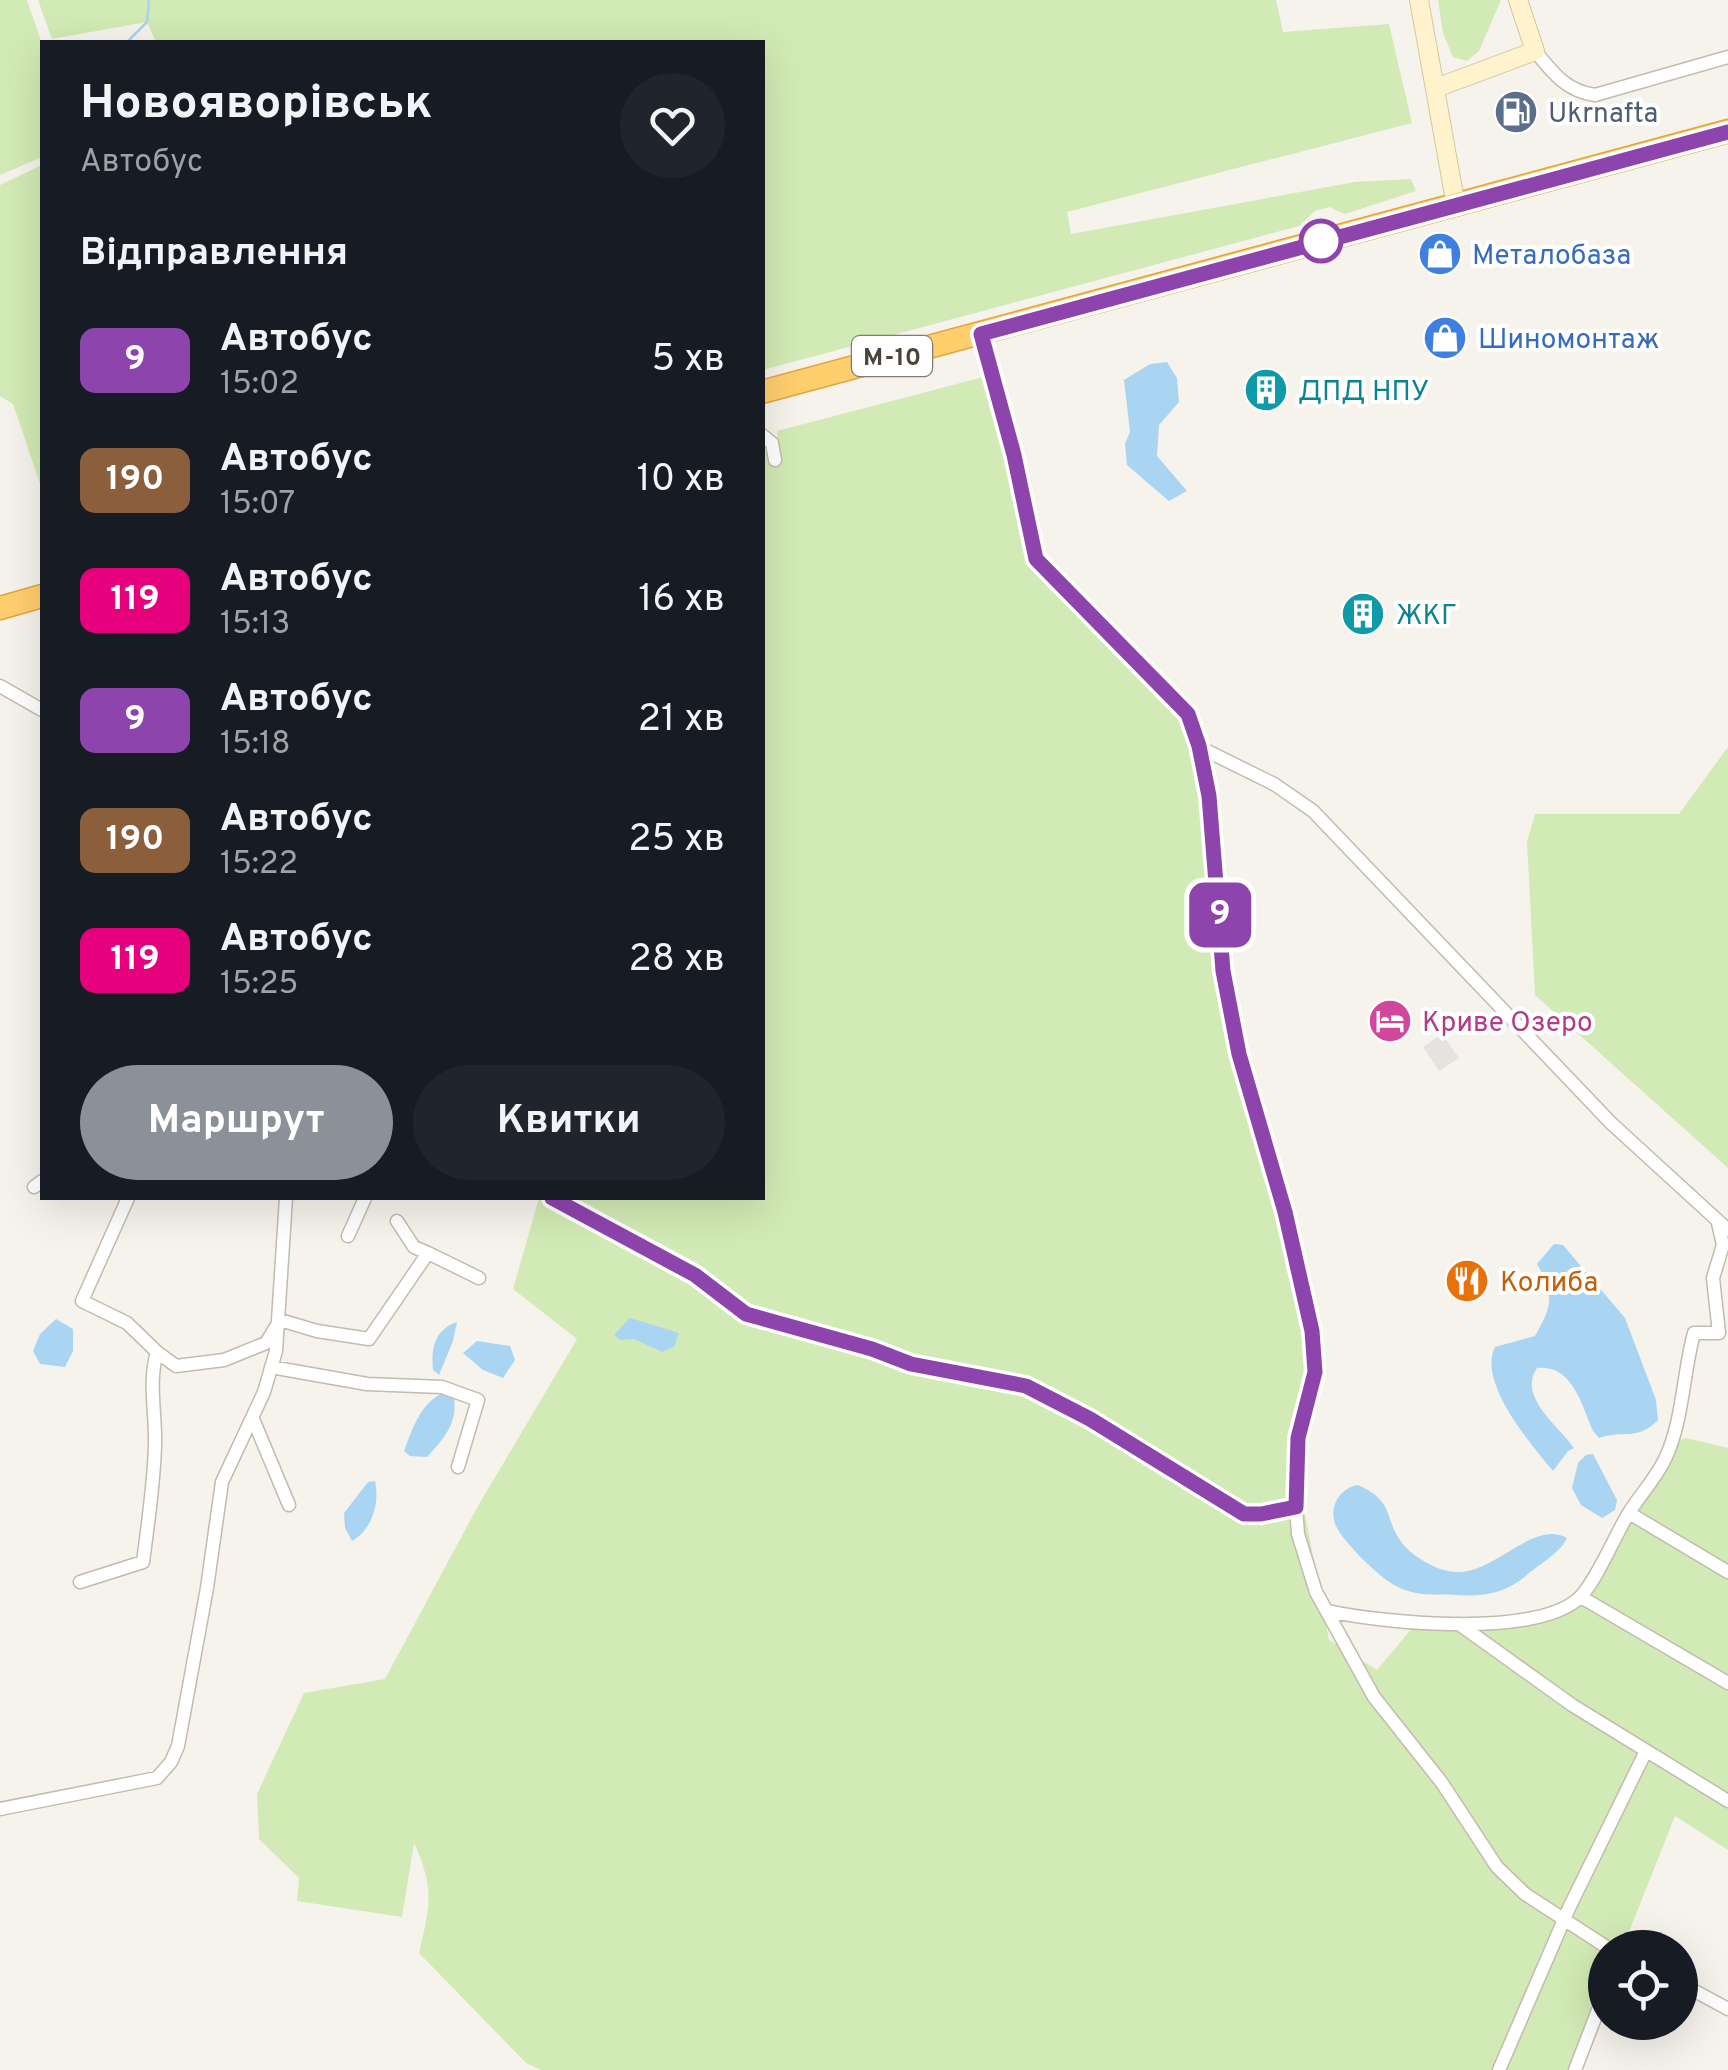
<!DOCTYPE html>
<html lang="uk">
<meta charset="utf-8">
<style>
body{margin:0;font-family:Overpass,sans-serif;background:#20242c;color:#f1f3f6;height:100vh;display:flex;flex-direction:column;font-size:38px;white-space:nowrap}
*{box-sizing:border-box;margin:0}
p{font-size:32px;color:#9ea1a6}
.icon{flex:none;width:55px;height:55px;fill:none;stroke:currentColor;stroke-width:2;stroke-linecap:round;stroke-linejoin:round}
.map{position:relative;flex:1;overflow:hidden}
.drawer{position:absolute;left:40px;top:40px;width:725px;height:1160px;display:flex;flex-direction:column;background:#171b24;border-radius:0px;box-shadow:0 10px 40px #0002}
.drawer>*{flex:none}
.badge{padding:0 20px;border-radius:15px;font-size:35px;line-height:65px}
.buttons{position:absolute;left:1588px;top:1930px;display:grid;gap:20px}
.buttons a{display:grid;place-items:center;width:110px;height:110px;border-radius:50%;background:#171b24;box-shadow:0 10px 40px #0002;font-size:50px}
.map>.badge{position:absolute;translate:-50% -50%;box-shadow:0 0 0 5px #fff}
h2{padding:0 40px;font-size:38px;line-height:90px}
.round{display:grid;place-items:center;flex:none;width:105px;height:105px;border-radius:52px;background:#20242c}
.head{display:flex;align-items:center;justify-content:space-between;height:170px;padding:0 40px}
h1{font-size:48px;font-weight:700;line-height:75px}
.action{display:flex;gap:20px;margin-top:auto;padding:20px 40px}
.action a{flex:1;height:115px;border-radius:60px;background:#8c9099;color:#fff;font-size:40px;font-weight:700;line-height:115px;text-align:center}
.action a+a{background:#20242c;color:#f1f3f6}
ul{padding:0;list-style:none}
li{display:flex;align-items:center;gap:30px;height:120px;padding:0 40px}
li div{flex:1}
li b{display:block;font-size:38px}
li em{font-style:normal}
li .badge{min-width:110px;font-weight:700;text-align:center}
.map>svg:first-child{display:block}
</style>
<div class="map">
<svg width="1728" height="2070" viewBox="0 0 1728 2070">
<rect width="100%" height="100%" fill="#f6f3ec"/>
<path fill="#d2eab5" d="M 0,0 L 27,0 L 42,44 L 42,157 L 0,175 Z
M 38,0 L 1276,0 L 1283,32 L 1389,24 L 1412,123 L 1067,212 L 1071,234 L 1355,182 L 1411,179 L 1416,191 L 1345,214 L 1329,207 L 1315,211 L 1299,226 L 763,370 L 762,42 L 156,42 L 147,22 L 52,39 Z
M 1438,0 L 1501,0 L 1479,51 L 1467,61 L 1453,57 L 1443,33 Z
M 42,165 L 42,490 L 13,404 L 0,396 L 0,185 Z
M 991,375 L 1038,568 L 1199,721 L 1223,998 L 1259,1147 L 1279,1208 L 1309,1359 L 1300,1421 L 1291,1442 L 1329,1640 L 1377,1670 L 1413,1627 L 1542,1621 L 1587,1597 L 1618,1535 L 1680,1440 L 1686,1438 L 1728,1448 L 1728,1850 L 1675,1816 L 1623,1947 L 1605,1948 L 1605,1994 L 1575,2070 L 541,2070 L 526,2063 L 419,1953 C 430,1906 435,1889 414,1843 L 402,1917 L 297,1901 L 299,1878 L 259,1839 L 257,1794 L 304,1693 L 385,1679 L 478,1506 L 577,1339 L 513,1289 L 539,1198 L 762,1198 L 763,452 L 778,449 L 777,431 Z
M 1728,747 L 1728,1168 L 1535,995 L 1527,842 L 1535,814 L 1679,814 Z"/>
<path fill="#e5e3e0" d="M 1442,1034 L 1459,1058 L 1439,1071 L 1423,1047 Z"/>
<path fill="#a9d4f2" d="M 1167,362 L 1177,378 L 1179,402 L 1159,425 L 1157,456 L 1187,491 L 1169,501 L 1127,465 L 1125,444 L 1130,432 L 1124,380 L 1150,364 Z
M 1554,1244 L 1563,1245 L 1625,1318 L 1656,1400 L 1658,1420 C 1636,1442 1625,1429 1599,1438 L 1593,1431 C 1581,1403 1572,1364 1537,1368 C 1517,1397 1560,1427 1574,1448 L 1568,1451 L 1553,1471 C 1532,1445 1477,1383 1495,1347 L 1535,1336 C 1552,1307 1555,1294 1537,1264 Z
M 630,1318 L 679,1333 L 674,1347 L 662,1352 L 634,1339 L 620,1340 L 614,1335 Z
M 56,1319 L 73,1329 L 73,1351 L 65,1367 L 40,1364 L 33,1351 L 40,1334 Z
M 457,1322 L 453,1341 L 439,1375 L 433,1370 C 431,1349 434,1330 457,1322 Z
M 477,1341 L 510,1346 L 515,1360 L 503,1378 L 483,1370 L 463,1353 Z
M 443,1393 L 454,1398 C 458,1423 443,1440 427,1457 L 410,1456 L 404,1451 C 412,1430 421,1402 443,1393 Z
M 1593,1454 L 1617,1500 L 1615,1510 L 1602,1518 L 1581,1505 L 1572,1488 L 1578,1463 L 1586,1455 Z
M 375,1481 C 380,1503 372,1530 352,1541 L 345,1528 L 344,1513 L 368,1482 Z
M 1358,1485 C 1396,1502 1383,1518 1402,1543 C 1412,1556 1433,1568 1448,1571 C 1491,1581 1531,1518 1567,1538 C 1560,1553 1541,1563 1528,1574 C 1507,1593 1484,1597 1457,1595 C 1435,1594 1417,1597 1396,1586 C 1380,1578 1344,1543 1336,1526 C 1328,1508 1339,1488 1358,1485 Z"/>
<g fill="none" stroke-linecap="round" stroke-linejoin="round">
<path stroke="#a9d4f2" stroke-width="2.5" d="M 127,42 L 147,22 L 149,0"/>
<g stroke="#c2bbae" stroke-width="15">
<path id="street" d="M 1535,51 C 1553,73 1566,91 1595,95 L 1728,57
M 981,333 L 1014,455 L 1036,559 L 1188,714 L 1199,747 L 1209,796 L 1223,971 L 1239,1054 L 1285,1212 L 1312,1331 L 1315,1372 L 1297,1438 L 1296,1507 L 1298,1534 L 1316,1592 L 1374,1697 L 1442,1783 L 1497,1867 L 1525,1894 L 1608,1948
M 762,435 L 772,443 L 775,460
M 0,686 L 42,710
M 1199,747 L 1274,784 L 1313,811 L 1611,1123 L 1728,1230
M 34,1187 L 42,1181
M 552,1198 L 695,1275 L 746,1314 L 872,1349 L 911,1364 L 1026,1386 L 1090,1419 L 1244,1514 L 1261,1515 L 1296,1507
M 397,1221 L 414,1247 L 428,1253
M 348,1236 L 365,1198
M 157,1352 L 176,1366 L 224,1360 L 266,1343 L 280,1320 L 317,1331 L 369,1339 L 428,1253 L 479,1278
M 271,1367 L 367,1384 L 442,1387 L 478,1400 L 458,1467
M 253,1419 L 289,1505
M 1629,1513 L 1728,1572
M 80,1582 L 143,1562 C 148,1523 154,1484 155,1445 C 156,1413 148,1383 157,1352 L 127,1323 L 82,1301 L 128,1198
M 1581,1597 L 1728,1683
M 1328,1611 C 1382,1623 1541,1639 1581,1596 C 1597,1579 1614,1538 1627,1516 C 1638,1497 1655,1480 1665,1459 C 1683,1422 1683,1373 1694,1333 L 1719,1333 L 1713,1278 L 1723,1245 L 1718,1223
M 1459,1624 L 1572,1705 L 1728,1801
M 0,1809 L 157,1778 L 171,1762 L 178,1746 L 207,1588 L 222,1482 L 264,1392 L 276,1351 L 286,1198
M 1680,1983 L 1728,2009
M 1499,2070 L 1569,1908 L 1646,1751
M 1575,2070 L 1605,1992"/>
</g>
<g stroke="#d6c79b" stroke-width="20">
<path id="secondary" d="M 1419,0 L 1456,206
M 1436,88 L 1535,51 L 1518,0"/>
</g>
<g stroke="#e0a43c" stroke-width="25">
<path id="highway" d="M 762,392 L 1728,131
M 0,608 L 42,596"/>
</g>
<use href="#street" stroke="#fff" stroke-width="12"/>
<use href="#secondary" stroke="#fff3cd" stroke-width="18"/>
<use href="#highway" stroke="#ffcf6e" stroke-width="22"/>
</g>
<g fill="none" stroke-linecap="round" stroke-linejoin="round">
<g stroke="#fff" stroke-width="22">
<path id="line" d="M 552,1198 L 695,1275 L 746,1314 L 872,1349 L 911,1364 L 1026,1386 L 1090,1419 L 1244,1514 L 1261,1514 L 1296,1507 L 1298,1438 L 1315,1372 L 1312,1331 L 1285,1212 L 1239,1054 L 1223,971 L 1209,796 L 1199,746 L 1188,714 L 1036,559 L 1014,455 L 981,334 L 1728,132"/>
</g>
<use href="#line" stroke="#8e44ad" stroke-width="15"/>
</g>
<defs>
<g id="fuel-disc" transform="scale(2.25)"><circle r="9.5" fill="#5c6f8a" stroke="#fff"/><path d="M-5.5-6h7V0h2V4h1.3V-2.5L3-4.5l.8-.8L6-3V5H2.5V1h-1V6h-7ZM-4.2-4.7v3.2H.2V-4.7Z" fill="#fff"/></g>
<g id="shop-disc" transform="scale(2.25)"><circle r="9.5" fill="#3f7fe0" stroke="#fff"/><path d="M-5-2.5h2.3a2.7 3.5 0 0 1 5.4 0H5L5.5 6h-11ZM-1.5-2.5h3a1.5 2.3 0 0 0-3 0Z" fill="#fff"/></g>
<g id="building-disc" transform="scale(2.25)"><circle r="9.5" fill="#0f9aa8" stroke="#fff"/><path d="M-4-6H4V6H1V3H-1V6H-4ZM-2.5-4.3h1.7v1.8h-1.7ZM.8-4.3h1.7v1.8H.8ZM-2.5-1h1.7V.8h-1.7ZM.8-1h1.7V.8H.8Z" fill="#fff"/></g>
<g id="hotel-disc" transform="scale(2.25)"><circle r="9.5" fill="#d1479c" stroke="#fff"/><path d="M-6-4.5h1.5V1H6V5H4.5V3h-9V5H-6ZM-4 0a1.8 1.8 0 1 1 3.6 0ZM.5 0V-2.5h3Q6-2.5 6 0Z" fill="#fff"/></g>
<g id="restaurant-disc" transform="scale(2.25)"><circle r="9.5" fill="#e8710a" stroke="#fff"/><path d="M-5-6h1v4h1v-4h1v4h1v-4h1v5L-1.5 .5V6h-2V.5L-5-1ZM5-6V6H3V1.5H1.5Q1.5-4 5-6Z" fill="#fff"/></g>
</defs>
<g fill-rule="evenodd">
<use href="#fuel-disc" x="1516" y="112"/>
<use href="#shop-disc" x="1440" y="254"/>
<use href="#shop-disc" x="1445" y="338"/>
<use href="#building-disc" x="1266" y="390"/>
<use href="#building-disc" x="1363" y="614"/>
<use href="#hotel-disc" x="1390" y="1021"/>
<use href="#restaurant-disc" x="1467" y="1281"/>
</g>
<circle fill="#fff" stroke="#8e44ad" stroke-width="5" cx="1321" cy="241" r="20"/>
<g text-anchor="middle" stroke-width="8" stroke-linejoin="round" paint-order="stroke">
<rect fill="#fff" stroke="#817c74" stroke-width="2.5" x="852" y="336" width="80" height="40" rx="8"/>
<g font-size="25" font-weight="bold" fill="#4b4439">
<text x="892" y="365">М-10</text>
</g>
<g font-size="28" fill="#4e5e75" stroke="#fff" text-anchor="start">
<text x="1548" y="122">Ukrnafta</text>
</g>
<g font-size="28" fill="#366cbe" stroke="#fff" text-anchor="start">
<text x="1472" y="264">Металобаза</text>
<text x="1478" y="348">Шиномонтаж</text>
</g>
<g font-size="28" fill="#0d838f" stroke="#fff" text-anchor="start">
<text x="1298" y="400">ДПД НПУ</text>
<text x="1396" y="624">ЖКГ</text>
</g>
<g font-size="28" fill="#b23c85" stroke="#fff" text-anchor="start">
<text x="1422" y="1031">Криве Озеро</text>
</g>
<g font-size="28" fill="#c56008" stroke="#fff" text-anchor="start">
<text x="1500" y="1291">Колиба</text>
</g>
</g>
</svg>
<div class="buttons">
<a><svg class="icon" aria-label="locate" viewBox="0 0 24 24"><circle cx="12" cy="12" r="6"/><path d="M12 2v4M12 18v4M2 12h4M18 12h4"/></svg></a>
</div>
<b class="badge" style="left:1220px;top:915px;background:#8e44ad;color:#fff">9</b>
<section class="drawer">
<div class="head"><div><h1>Новояворівськ</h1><p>Автобус</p></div><a class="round"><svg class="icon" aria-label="heart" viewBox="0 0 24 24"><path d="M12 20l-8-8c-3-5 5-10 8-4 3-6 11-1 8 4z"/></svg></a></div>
<h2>Відправлення</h2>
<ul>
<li><span class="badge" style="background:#8e44ad;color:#fff">9</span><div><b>Автобус</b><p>15:02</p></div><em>5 хв</em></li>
<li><span class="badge" style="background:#8b5e3c;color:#fff">190</span><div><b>Автобус</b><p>15:07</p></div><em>10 хв</em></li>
<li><span class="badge" style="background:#e6007e;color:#fff">119</span><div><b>Автобус</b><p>15:13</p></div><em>16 хв</em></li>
<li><span class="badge" style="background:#8e44ad;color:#fff">9</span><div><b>Автобус</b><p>15:18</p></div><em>21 хв</em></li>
<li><span class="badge" style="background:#8b5e3c;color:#fff">190</span><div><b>Автобус</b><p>15:22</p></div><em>25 хв</em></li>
<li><span class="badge" style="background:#e6007e;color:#fff">119</span><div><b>Автобус</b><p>15:25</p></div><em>28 хв</em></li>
</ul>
<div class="action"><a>Маршрут</a><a>Квитки</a></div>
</section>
</div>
